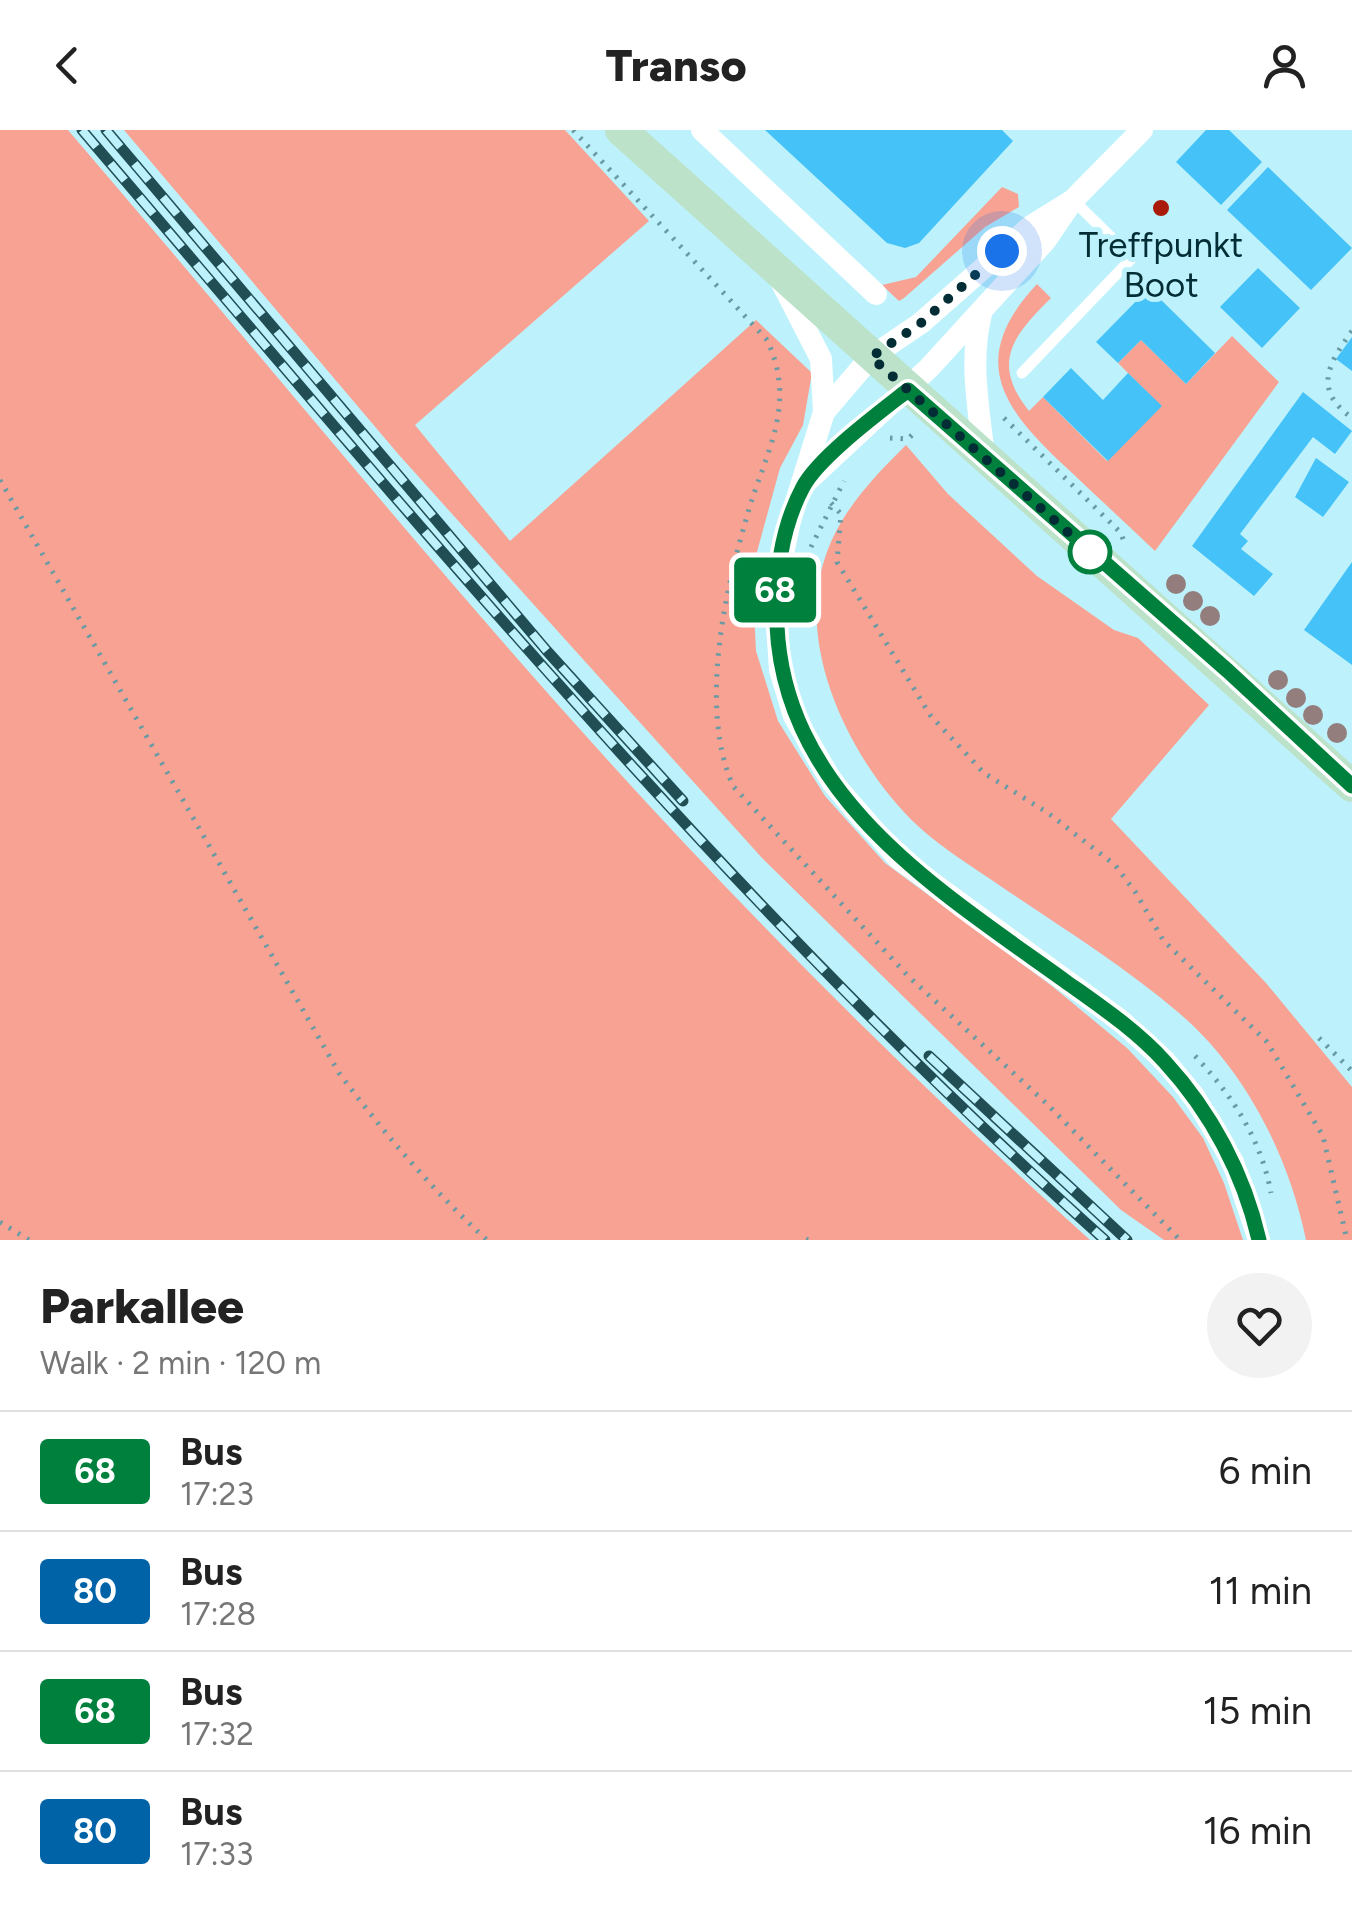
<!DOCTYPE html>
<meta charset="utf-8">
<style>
body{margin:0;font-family:Figtree,sans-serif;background:#f2f2f2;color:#222;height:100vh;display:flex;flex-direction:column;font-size:38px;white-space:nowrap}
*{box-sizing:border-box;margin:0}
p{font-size:32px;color:#767676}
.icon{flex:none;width:55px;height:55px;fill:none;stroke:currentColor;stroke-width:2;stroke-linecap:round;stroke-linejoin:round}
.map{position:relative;height:1110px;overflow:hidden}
.details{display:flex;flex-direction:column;background:#fff;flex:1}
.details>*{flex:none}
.badge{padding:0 20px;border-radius:8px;font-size:35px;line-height:65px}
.you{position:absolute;width:50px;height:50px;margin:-25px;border:8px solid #fff;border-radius:50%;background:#1a73e8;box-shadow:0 0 0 15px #1a73e833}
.map>.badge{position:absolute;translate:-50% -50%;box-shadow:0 0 0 5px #fff}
.round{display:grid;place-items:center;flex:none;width:105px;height:105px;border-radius:52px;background:#f2f2f2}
.summary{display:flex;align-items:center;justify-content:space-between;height:170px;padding:0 40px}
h1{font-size:48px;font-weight:800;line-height:75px}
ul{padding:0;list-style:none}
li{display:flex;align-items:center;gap:30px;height:120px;padding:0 40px;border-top:2px solid #e0e0e0}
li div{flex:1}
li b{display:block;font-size:38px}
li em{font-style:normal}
li .badge{min-width:110px;font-weight:700;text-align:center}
header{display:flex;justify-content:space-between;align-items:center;height:130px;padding:0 40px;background:#fff;font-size:45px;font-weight:800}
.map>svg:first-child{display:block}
</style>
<header><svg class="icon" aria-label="back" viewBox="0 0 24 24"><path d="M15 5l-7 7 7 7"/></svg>Transo<svg class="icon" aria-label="person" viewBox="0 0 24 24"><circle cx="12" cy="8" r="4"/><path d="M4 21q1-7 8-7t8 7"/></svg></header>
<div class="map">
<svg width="1352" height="1110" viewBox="0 0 1352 1110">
<rect width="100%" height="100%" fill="#bdf2fc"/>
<path fill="#f8a293" d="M 0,0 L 68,0 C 233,192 392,388 560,577 C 727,765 903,942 1090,1110 L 0,1110 Z
M 124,0 L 565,0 L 649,91 L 415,295 L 510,411 L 756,190 L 812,243 L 803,295 L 780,338 L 752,440 L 756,521 L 778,591 L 825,666 L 885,733 L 1052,856 L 1127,918 L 1173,967 L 1203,1008 L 1224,1053 L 1243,1110 L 1164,1110 L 1121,1080 L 762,728 L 399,325 Z
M 1002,57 L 1018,64 L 1019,77 L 985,97 L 904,168 L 899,171 L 882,155 L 916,147 Z
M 1037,154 L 1051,168 C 1014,205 990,232 1029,281 L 1043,267 L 1107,331 L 1161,276 L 1118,233 L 1141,210 L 1186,254 L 1232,206 L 1279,252 L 1155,421 C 1127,394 1098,368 1070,341 C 1005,281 964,232 1037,154 Z
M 906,315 L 948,364 L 1037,446 L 1114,500 L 1138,508 L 1209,575 L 1111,689 L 1266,853 L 1352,957 L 1352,1110 L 1306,1110 C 1289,1026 1245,939 1179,883 C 1123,835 1059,796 999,755 C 973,737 943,719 919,697 C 854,637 795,521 824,431 C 838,384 872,349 906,315 Z"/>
<path fill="#45c2f7" d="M 765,0 L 1002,0 L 1013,11 L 919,113 L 905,118 L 887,113 Z
M 1206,0 L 1229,0 L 1262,32 L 1221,75 L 1176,32 Z
M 1268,37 L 1352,118 L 1311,160 L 1227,80 Z
M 1258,138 L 1300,178 L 1262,218 L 1220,177 Z
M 1149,158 L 1215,223 L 1186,254 L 1141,210 L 1118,233 L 1096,212 Z
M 1352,207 L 1352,241 L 1336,229 Z
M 1071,238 L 1103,270 L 1128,243 L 1162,276 L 1108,331 L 1043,267 Z
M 1303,262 L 1352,301 L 1335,324 L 1313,307 L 1240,404 L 1248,411 L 1241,419 L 1273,444 L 1254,466 L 1192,416 Z
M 1316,328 L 1349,352 L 1323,387 L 1295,367 Z
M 1352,432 L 1352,535 L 1304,500 Z"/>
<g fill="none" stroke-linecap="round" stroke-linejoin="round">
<path stroke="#6a9ba4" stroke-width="5" stroke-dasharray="2.5 8" stroke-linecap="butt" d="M 573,0 L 767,210 C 798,276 765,322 747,386 C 724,465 699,579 733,656 L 908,846 L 1047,974 L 1180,1110
M 1352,201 C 1329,233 1312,259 1352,288
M 1004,288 L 1121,403 L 1124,412
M 890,308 L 908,309 L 916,301
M 0,350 L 339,943 C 384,1003 431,1059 487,1110
M 831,373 L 841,384 L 837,432 L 930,585 L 984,643 L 1048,683 L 1115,735 L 1136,763 L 1163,810 L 1267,912 L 1323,1006 L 1347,1110
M 811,417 L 844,351
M 1319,908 L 1352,941
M 1195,926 C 1232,965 1261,1009 1271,1063
M 0,1092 L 29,1110
M 806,1109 L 808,1110"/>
<path stroke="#fff" stroke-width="11" d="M 1022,243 L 1132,128 L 1073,70"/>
<path stroke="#fff" stroke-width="22" d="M 702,0 L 876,164
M 1073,70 L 1031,96 L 921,193 L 871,227 L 824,282 L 790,391 L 775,461 L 780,540 L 794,586 L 832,652 L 898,728 L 1120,890 L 1165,931 L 1194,966 L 1233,1032 L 1259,1110
M 782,153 L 821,229 L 824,282
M 981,184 C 969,232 979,279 984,327
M 804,354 L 929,238 L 1045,111 L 1073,70 L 1142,0"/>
<path stroke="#bce3ca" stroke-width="32" d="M 621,0 L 1352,656"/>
<g stroke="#214e55" stroke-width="11">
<path id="rail" d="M 82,0 C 409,383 728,773 1105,1110
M 106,0 L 547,521 L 683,671
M 929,926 L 1127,1110"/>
</g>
<use href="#rail" stroke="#bdf2fc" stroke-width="8" stroke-dasharray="22" stroke-linecap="butt"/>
</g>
<g fill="#937e7d">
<circle cx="1176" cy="454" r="10"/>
<circle cx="1193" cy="471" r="10"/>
<circle cx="1210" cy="486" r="10"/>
<circle cx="1278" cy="550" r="10"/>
<circle cx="1296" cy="568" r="10"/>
<circle cx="1313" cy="585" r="10"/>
<circle cx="1337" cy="603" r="10"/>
</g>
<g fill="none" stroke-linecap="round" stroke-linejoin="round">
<g stroke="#fff" stroke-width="22">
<path id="line" d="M 1259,1110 C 1244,1044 1211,982 1165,932 C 1136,900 1100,876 1065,851 C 940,761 785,667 777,496 C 774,451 781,398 803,357 C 819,327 880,282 908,260 L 1228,541 L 1352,656"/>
</g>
<use href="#line" stroke="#00803d" stroke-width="15"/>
<path stroke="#022d34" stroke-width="10" stroke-dasharray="0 18" d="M 1002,121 L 921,193 L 871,227 L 1090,422"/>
</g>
<circle fill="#aa1a0b" stroke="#bdf2fc" stroke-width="4" cx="1161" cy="78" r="10"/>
<circle fill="#fff" stroke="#00803d" stroke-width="5" cx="1090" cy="422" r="20"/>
<g text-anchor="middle" stroke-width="10" stroke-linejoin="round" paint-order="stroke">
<g font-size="35" fill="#022d34" stroke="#bdf2fc">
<text x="1161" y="127">Treffpunkt<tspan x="1161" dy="40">Boot</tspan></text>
</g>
</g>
</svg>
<div class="you" style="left:1002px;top:121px"></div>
<b class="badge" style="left:775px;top:460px;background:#00803d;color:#fff">68</b>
</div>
<section class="details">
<div class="summary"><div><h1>Parkallee</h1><p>Walk · 2 min · 120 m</p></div><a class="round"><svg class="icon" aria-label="heart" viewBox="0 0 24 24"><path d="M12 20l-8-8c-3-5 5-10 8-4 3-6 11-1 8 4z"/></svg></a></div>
<ul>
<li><span class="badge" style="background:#00803d;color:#fff">68</span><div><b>Bus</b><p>17:23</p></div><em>6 min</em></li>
<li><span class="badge" style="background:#0062a7;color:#fff">80</span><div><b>Bus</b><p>17:28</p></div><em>11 min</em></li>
<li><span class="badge" style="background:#00803d;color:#fff">68</span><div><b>Bus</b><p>17:32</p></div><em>15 min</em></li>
<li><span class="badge" style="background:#0062a7;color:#fff">80</span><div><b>Bus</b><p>17:33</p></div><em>16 min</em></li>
</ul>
</section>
